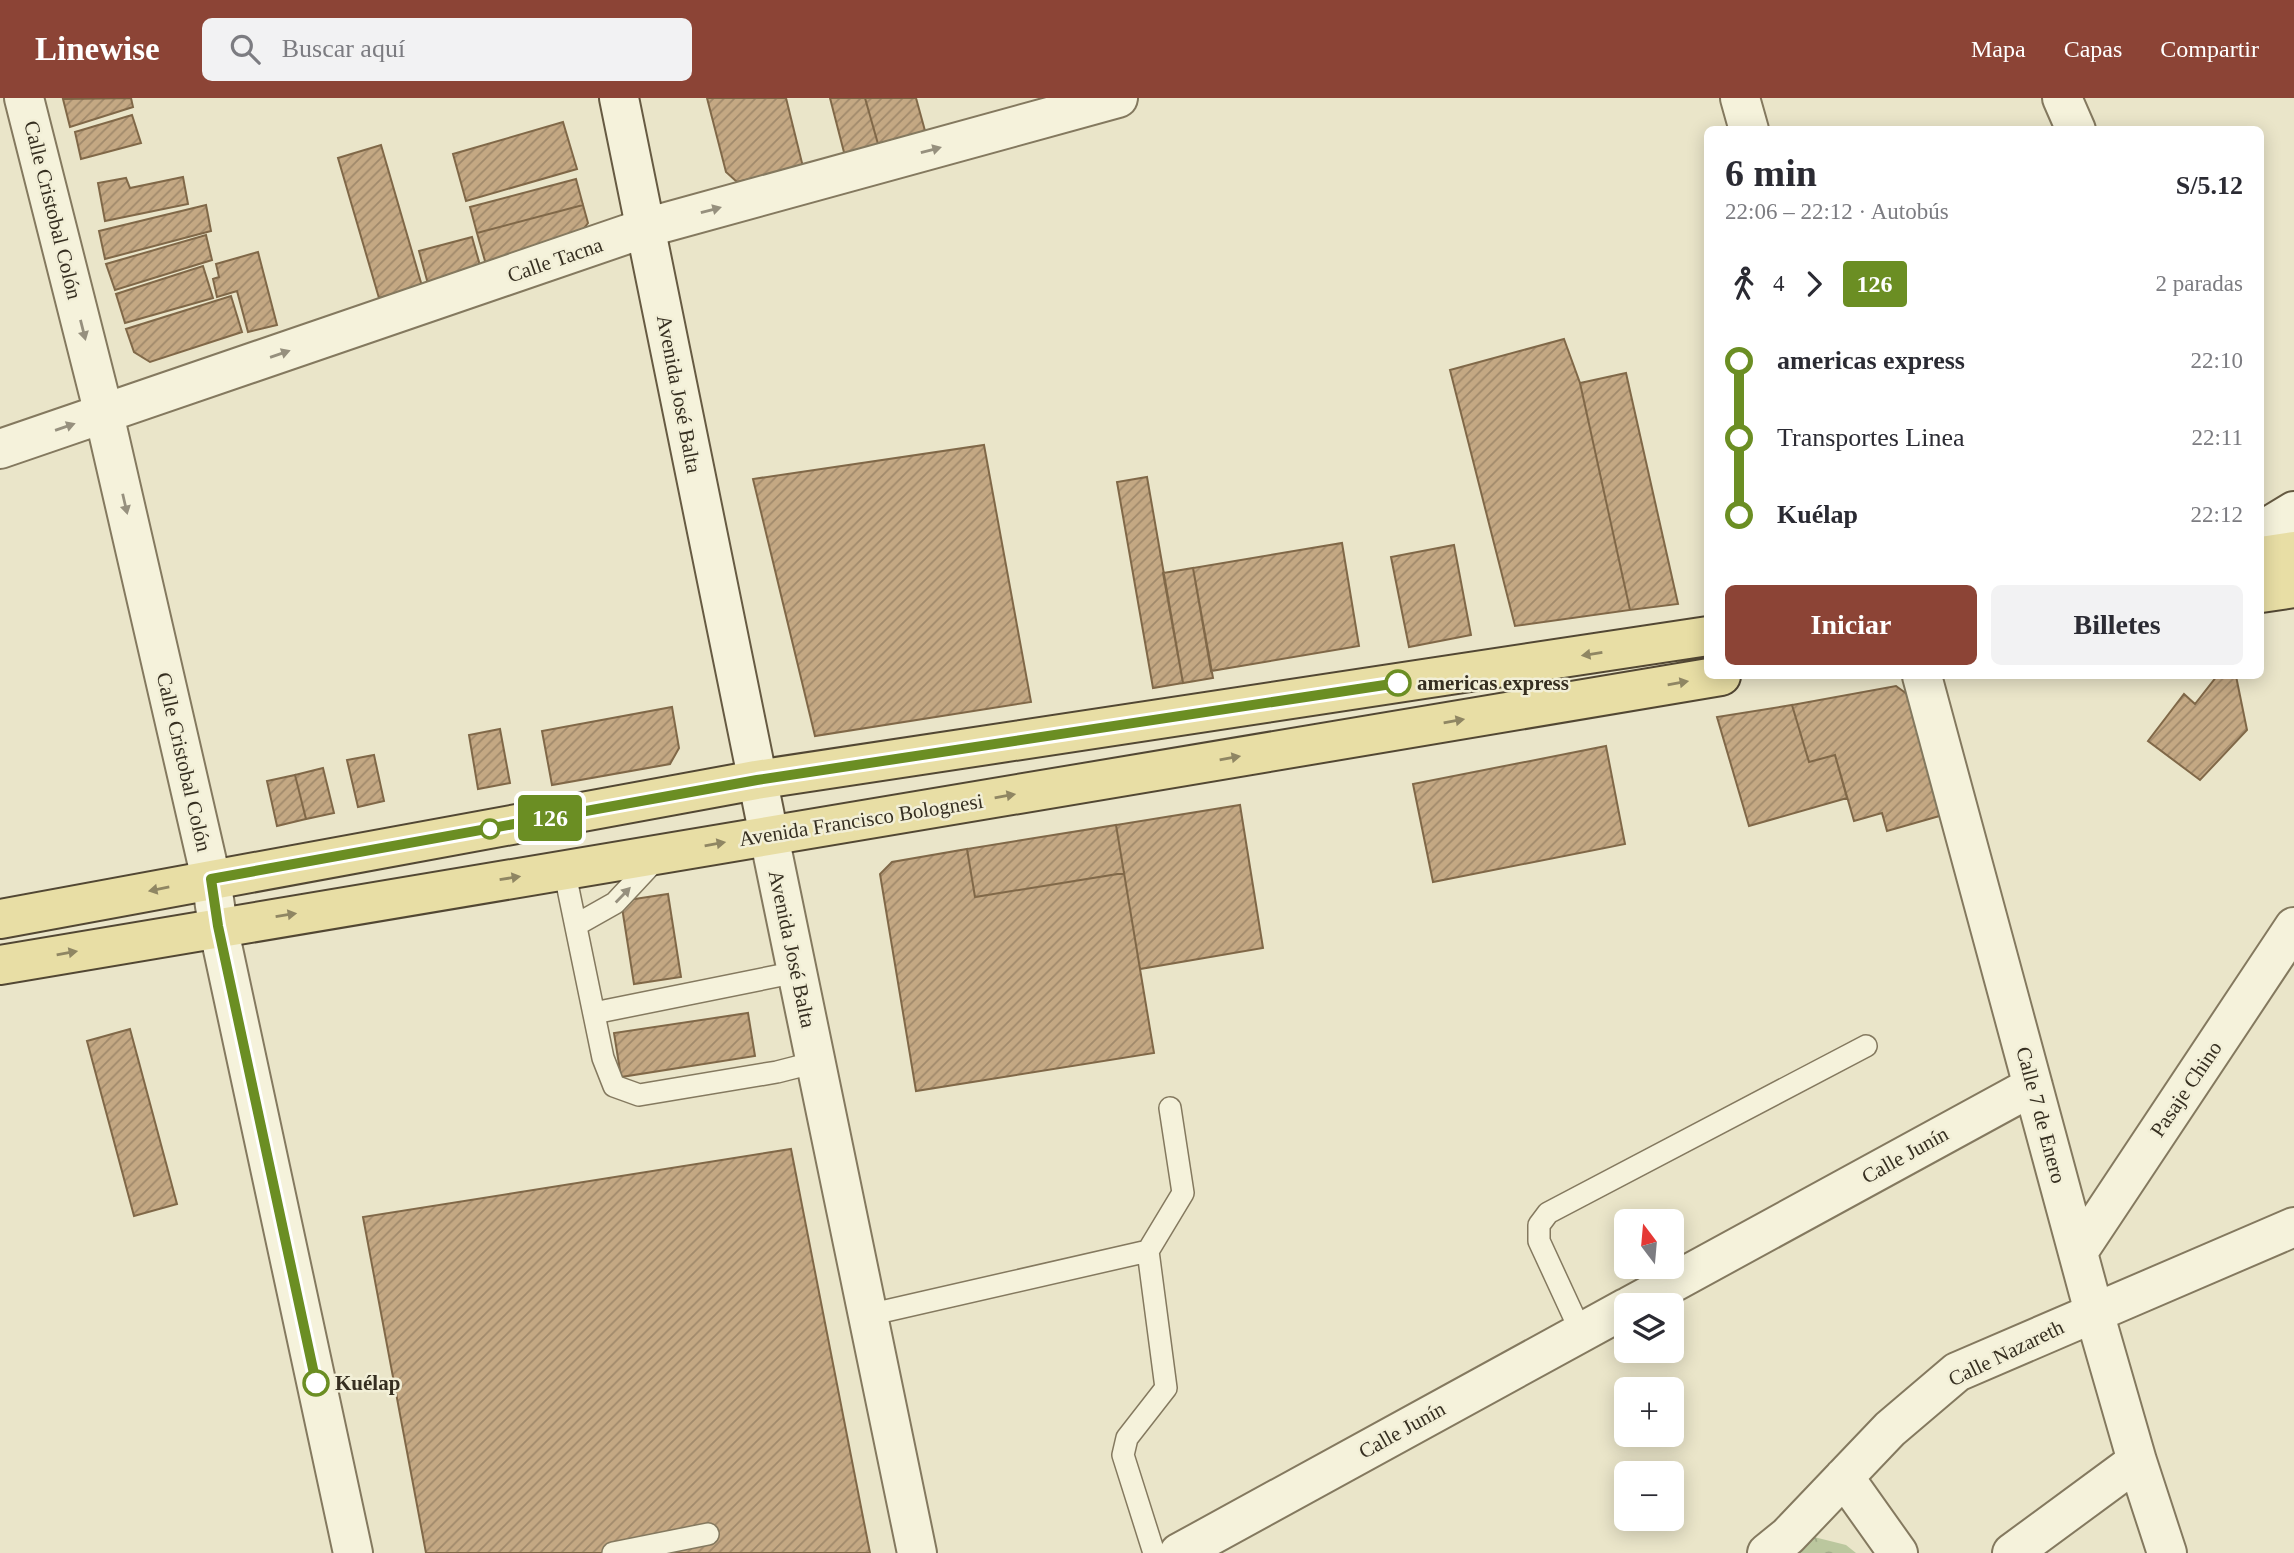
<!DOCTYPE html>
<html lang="es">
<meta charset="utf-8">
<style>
body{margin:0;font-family:"Times New Roman",serif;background:#f2f2f3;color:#2b2b33;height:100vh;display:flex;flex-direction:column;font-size:26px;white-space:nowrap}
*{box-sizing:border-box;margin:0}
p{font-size:23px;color:#7c7c81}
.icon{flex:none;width:38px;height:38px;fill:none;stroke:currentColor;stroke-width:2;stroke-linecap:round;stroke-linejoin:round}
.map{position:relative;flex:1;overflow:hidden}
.sheet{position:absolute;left:1704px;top:28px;width:560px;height:553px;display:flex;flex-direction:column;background:#fff;border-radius:10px;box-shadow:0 4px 18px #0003}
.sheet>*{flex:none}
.badge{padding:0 14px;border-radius:5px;font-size:24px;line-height:46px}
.needle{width:46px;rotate:344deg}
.buttons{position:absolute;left:1614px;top:1111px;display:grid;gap:14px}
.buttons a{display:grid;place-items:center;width:70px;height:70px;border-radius:10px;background:#fff;box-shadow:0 4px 18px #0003;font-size:35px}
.map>.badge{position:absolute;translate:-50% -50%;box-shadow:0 0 0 4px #fff}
.legs{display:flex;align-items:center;gap:10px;height:77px;padding:0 21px;font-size:23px}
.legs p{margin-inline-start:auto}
.headline{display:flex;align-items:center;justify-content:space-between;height:119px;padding:0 21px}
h1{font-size:38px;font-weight:700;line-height:52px}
.button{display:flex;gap:14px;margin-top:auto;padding:14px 21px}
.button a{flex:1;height:80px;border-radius:10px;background:#8c4436;color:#fff;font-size:28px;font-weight:700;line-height:80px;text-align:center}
.button a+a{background:#f2f2f3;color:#2b2b33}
ul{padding:0 21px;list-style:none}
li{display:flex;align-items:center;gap:24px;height:77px;font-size:26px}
li i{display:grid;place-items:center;width:10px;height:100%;margin:0 9px;background:currentColor}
li i::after{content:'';width:18px;height:18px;margin:-9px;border:5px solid;border-radius:50%;background:#fff}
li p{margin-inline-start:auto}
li:first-child i{background:linear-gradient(#0000 50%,currentColor 0)}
li:last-child i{background:linear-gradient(currentColor 50%,#0000 0)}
header{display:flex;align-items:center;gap:42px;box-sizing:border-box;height:98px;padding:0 35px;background:#8c4436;color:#fff}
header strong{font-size:33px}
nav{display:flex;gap:38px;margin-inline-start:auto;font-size:24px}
.search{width:490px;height:63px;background:#f2f2f3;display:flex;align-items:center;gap:18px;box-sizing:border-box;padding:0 24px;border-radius:10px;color:#7c7c81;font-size:26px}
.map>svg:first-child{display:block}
</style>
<header>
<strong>Linewise</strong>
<div class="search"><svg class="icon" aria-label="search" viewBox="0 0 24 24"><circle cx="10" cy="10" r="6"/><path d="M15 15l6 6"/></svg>Buscar aquí</div>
<nav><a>Mapa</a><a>Capas</a><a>Compartir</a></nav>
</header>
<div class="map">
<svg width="2294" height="1455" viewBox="0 0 2294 1455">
<defs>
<pattern id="forest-crowns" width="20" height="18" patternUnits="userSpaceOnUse" patternTransform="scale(1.75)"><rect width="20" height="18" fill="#bbc79e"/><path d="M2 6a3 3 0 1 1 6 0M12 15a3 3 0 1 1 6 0" fill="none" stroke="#a1ab88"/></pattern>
<pattern id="building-hatch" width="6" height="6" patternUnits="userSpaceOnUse" patternTransform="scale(1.75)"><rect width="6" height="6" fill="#c4a883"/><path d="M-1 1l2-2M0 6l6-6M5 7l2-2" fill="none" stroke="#a0896b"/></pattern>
</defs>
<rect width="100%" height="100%" fill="#eae5c9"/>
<path fill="url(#forest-crowns)" d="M 1810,1438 L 1846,1447 L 1856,1455 L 1788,1455 Z"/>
<path fill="url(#building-hatch)" stroke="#806848" stroke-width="2" d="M 131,0 L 133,9 L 70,29 L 63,1 Z
M 707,0 L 786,0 L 803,69 L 737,84 L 726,74 Z
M 830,0 L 865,0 L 880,53 L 846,62 Z
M 865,0 L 916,0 L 927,40 L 880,53 Z
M 132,17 L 141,45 L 81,61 L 75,34 Z
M 563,24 L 577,71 L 466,103 L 453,56 Z
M 381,47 L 422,188 L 379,200 L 338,60 Z
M 183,79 L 188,106 L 105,123 L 98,85 L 126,80 L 130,90 Z
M 576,81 L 583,107 L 477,135 L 470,109 Z
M 206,107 L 211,133 L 105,161 L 99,133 Z
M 583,107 L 588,125 L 570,148 L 487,170 L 477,135 Z
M 206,137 L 212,162 L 115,192 L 106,166 Z
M 472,139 L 481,171 L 428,186 L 419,153 Z
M 258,154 L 277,227 L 248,234 L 237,193 L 217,199 L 213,181 L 219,179 L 216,166 Z
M 203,168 L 213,200 L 125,225 L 116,196 Z
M 231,198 L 242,234 L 150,264 L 134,254 L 126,231 Z
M 1564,241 L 1580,285 L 1630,512 L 1515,528 L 1450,272 Z
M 1626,275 L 1678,506 L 1630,512 L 1580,285 Z
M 984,347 L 1031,604 L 815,638 L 753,381 Z
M 1147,379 L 1183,585 L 1153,590 L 1117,384 Z
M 1342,445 L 1359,548 L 1211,573 L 1193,470 Z
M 1454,447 L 1471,537 L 1409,549 L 1391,459 Z
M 1193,470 L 1213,580 L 1183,585 L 1163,475 Z
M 2217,578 L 2236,578 L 2247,632 L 2200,682 L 2148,643 L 2184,596 L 2195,606 Z
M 1896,588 L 1918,604 L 1950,715 L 1887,733 L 1882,715 L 1854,723 L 1835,657 L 1809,664 L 1792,607 Z
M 1792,607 L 1809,664 L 1835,657 L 1847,700 L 1749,728 L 1717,619 Z
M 672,609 L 679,650 L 670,666 L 552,687 L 542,633 Z
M 500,631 L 510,685 L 478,691 L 469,637 Z
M 1606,648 L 1625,746 L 1433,784 L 1413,686 Z
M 374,657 L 384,703 L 358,709 L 347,662 Z
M 323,670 L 334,715 L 306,721 L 295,677 Z
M 295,677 L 306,721 L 277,728 L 267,683 Z
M 1240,707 L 1263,850 L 1140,871 L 1116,727 Z
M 1116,727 L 1124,775 L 975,799 L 967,751 Z
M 967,751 L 975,799 L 1124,775 L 1154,955 L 916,993 L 880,776 L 892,764 Z
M 668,796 L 681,879 L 634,886 L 621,803 Z
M 748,915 L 755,958 L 621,979 L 614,935 Z
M 130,931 L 177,1106 L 134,1118 L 87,943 Z
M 791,1051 L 870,1455 L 426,1455 L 363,1119 Z"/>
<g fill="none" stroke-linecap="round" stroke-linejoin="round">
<g stroke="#84795f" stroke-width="24">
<path id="service" d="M 564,771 L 603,960 L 614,988 L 639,997 L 777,974 L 816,964
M 576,827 L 615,805 L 657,760
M 594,915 L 797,874
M 868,1217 L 1148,1153
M 1581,1234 L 1539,1143 L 1539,1127 L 1548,1115 L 1866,948
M 613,1455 L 708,1436
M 1154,1455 L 1123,1357 L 1127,1340 L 1166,1290 L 1148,1153 L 1183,1095 L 1170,1010"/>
</g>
<g stroke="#84795f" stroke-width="42">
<path id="minor" d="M 24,0 L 104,316 L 211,781 L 218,828 L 353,1455
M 1740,0 L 1749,32
M 2062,0 L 2076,32
M 0,351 L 645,130 L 1118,0
M 1922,578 L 2094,1214 L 2137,1363 L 2167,1455
M 2078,1154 L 2294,829
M 1630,1208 L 2033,988
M 1844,1379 L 1898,1455
M 1179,1455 L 1626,1210
M 1767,1455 L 1788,1438 L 1890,1331 L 1957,1274 L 2294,1129
M 2012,1455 L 2137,1363"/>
</g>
<g stroke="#84795f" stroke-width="42">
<path id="tertiary" d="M 769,738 L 917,1455"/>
</g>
<g stroke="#665a42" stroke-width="42">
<path id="secondary" d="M 619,0 L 769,738
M 2261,433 L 2294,413"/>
</g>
<g stroke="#524733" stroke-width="42">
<path id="primary" d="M 2261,458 L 2294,453
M 2261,495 L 2294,490
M 0,821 L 756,682 L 1708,538
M 0,867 L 1721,578"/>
</g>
<use href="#service" stroke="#f5f2db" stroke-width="21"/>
<use href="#minor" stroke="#f5f2db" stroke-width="38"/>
<use href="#tertiary" stroke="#f5f2db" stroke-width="38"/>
<use href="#secondary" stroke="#f5f2db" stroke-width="38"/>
<use href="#primary" stroke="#e8dea5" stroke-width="38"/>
</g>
<defs><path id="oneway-solid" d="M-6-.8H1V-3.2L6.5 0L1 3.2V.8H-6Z" transform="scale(1.75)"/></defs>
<g fill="#96907e">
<use href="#oneway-solid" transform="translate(931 52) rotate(-15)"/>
<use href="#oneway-solid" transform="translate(711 112) rotate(-15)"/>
<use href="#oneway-solid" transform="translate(83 232) rotate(76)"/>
<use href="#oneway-solid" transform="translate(280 256) rotate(-19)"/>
<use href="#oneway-solid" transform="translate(65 329) rotate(-19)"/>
<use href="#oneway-solid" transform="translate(125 406) rotate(77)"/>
<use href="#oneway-solid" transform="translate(623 797) rotate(-46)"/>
</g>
<g fill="#8f8663">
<use href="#oneway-solid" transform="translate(1592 556) rotate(171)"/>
<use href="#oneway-solid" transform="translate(1678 585) rotate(-10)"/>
<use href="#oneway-solid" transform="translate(1454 623) rotate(-10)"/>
<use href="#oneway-solid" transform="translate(1230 660) rotate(-10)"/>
<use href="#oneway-solid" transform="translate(1005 698) rotate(-10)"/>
<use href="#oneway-solid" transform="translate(715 746) rotate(-10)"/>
<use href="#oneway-solid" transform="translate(510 780) rotate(-9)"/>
<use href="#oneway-solid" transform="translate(159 791) rotate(169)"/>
<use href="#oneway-solid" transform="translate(286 817) rotate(-9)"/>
<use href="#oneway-solid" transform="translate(67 855) rotate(-10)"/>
</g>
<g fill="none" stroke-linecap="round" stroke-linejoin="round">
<g stroke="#fff" stroke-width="16">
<path id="line-1" d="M 316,1285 L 218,828 L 211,781 L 757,682 L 1398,585"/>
</g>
<use href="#line-1" stroke="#6b8e23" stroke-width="10"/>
</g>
<g fill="#fff" stroke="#6b8e23" stroke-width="3.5">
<circle cx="1398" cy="585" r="12"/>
<circle cx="490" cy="731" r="9"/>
<circle cx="316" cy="1285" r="12"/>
</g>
<g text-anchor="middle" stroke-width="5" stroke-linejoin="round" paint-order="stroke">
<g font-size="21" fill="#362f21" stroke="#f2efd7">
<text transform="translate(53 112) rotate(76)" y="7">Calle Cristobal Colón</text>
<text transform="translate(555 162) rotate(-19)" y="7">Calle Tacna</text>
<text transform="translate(679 296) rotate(79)" y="7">Avenida José Balta</text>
<text transform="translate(184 664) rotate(77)" y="7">Calle Cristobal Colón</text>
<text transform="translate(861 722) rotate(-9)" y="7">Avenida Francisco Bolognesi</text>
<text transform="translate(792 851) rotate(78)" y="7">Avenida José Balta</text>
<text transform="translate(2186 991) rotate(-56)" y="7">Pasaje Chino</text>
<text transform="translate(2041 1017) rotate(75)" y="7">Calle 7 de Enero</text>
<text transform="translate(1905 1057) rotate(-29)" y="7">Calle Junín</text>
<text transform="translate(2006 1255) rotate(-26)" y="7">Calle Nazareth</text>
<text transform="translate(1402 1332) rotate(-29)" y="7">Calle Junín</text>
</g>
<g font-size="21" font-weight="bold" fill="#362f21" stroke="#f2efd7" text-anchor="start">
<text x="1417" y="592">americas express</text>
<text x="335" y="1292">Kuélap</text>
</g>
</g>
</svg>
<div class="buttons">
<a><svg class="needle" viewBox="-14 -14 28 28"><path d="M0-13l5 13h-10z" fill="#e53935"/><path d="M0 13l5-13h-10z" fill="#7c7c81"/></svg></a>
<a><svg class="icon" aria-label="layers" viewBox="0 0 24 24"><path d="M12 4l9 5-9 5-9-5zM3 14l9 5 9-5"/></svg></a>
<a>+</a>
<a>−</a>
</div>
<b class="badge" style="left:550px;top:720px;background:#6b8e23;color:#fff">126</b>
<section class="sheet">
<div class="headline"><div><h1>6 min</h1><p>22:06 – 22:12 · Autobús</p></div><b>S/5.12</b></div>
<div class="legs"><svg class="icon" aria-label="walk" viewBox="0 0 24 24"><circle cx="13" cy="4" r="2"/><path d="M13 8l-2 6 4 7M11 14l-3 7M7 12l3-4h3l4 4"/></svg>4<svg class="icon" aria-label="forward" viewBox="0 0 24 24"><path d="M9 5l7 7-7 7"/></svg><b class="badge" style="background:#6b8e23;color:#fff">126</b><p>2 paradas</p></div>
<ul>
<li><i style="color:#6b8e23"></i><b>americas express</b><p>22:10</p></li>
<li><i style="color:#6b8e23"></i><span>Transportes Linea</span><p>22:11</p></li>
<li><i style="color:#6b8e23"></i><b>Kuélap</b><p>22:12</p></li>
</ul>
<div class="button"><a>Iniciar</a><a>Billetes</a></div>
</section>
</div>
